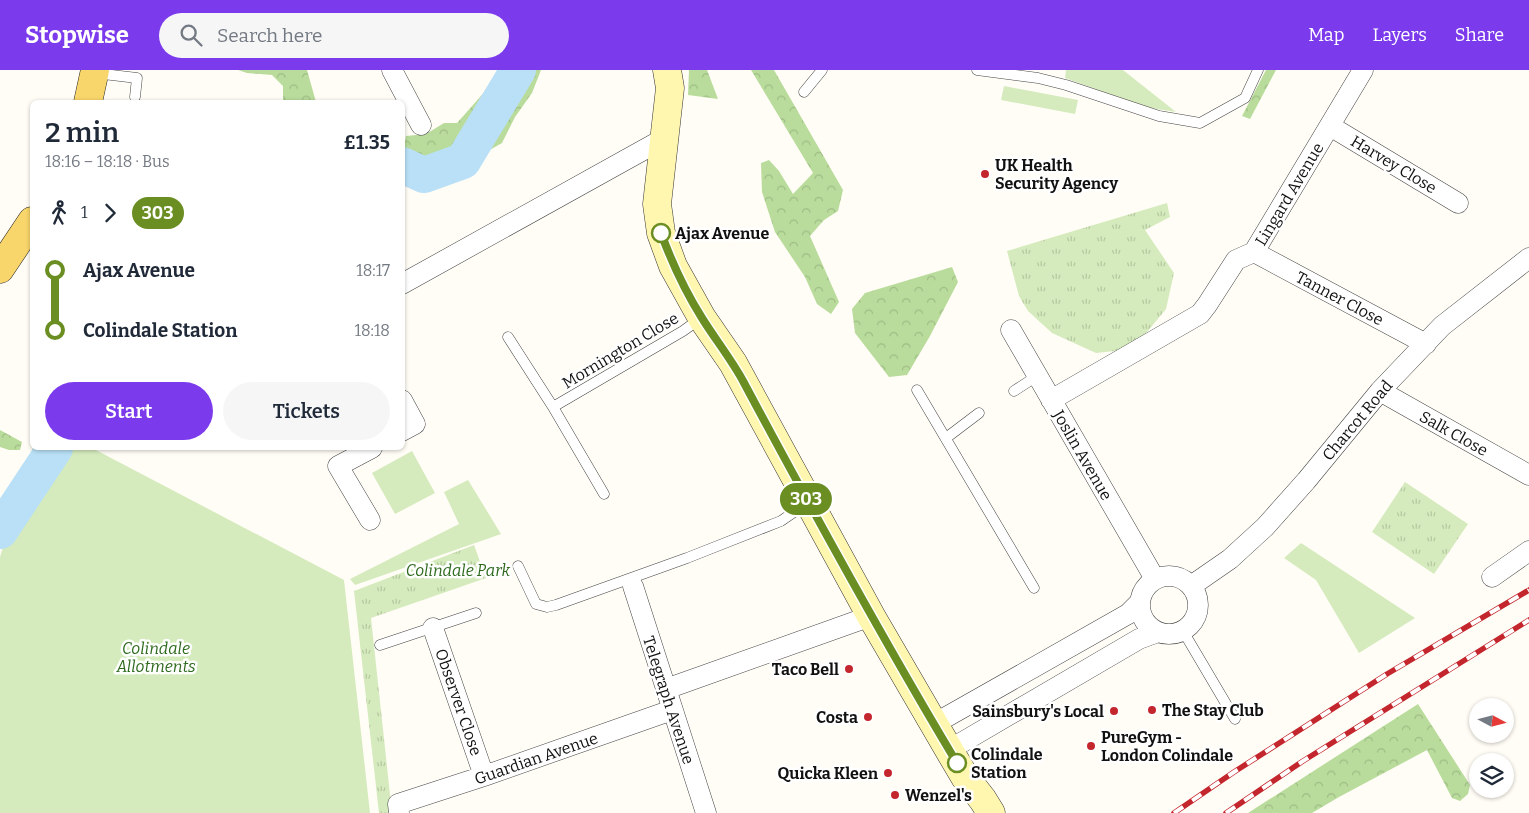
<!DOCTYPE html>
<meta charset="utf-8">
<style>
body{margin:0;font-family:Bitter,serif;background:#f6f6f7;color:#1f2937;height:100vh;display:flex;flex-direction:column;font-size:19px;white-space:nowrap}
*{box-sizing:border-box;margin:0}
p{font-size:16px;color:#747a83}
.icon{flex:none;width:28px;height:28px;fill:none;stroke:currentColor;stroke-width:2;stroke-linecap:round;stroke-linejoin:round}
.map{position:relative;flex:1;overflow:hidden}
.details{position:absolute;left:30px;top:30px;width:375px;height:350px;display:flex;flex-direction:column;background:#fff;border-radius:8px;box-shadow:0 1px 4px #0004}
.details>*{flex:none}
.badge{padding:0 10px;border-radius:16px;font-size:18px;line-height:32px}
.needle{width:32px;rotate:97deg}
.tools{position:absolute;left:1469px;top:628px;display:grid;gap:10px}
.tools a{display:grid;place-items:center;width:45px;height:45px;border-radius:50%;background:#fff;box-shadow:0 1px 4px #0004;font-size:25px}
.map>.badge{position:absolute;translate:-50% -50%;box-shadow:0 0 0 2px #fff}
.legs{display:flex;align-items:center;gap:8px;height:55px;padding:0 15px;font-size:16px}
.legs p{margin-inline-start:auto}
.head{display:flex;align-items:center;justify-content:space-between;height:85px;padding:0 15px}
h1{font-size:28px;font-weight:600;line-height:38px}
.button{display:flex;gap:10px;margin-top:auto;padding:10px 15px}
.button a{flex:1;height:58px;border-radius:30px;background:#7c3aed;color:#fff;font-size:20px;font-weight:600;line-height:58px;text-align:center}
.button a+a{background:#f6f6f7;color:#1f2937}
ul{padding:0 15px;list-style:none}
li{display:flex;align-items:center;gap:18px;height:60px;font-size:19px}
li i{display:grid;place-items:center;width:8px;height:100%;margin:0 6px;background:currentColor}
li i::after{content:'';width:12px;height:12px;margin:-6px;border:4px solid;border-radius:50%;background:#fff}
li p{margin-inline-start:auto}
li:first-child i{background:linear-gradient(#0000 50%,currentColor 0)}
li:last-child i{background:linear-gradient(currentColor 50%,#0000 0)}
header{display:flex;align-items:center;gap:30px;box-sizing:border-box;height:70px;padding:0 25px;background:#7c3aed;color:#fff}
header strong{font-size:24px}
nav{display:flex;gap:28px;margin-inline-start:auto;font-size:18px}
.search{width:350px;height:45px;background:#f6f6f7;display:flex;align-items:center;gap:12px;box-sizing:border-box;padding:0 18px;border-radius:28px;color:#747a83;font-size:19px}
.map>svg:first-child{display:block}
</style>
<header>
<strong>Stopwise</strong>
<div class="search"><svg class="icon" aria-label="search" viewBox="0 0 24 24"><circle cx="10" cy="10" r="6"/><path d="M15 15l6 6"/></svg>Search here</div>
<nav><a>Map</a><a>Layers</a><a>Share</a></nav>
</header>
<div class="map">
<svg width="1529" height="743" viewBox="0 0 1529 743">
<defs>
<pattern id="forest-crowns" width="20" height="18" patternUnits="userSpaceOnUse" patternTransform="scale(1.25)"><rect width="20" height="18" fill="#b9dc9c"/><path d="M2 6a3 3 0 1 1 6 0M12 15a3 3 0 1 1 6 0" fill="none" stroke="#9ebc85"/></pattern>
<pattern id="park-tufts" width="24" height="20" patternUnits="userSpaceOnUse" patternTransform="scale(1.25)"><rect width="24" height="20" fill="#d5ebbd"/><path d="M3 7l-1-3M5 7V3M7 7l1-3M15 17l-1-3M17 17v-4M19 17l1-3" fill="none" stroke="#b6c8a1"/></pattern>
</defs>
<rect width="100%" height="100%" fill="#fffdf5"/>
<path fill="#d5ebbd" d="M 1066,0 L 1123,0 L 1176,42 L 1145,37 L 1065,8 Z
M 1004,16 L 1078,30 L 1075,44 L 1001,30 Z
M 60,378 L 92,378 L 344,510 L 370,743 L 0,743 L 0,487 L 7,463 Z
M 412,381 L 435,423 L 395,444 L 372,403 Z
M 468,410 L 501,464 L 355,515 L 350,509 L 459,454 L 444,422 Z
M 1301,473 L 1415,548 L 1359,583 L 1316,510 L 1284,488 Z"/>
<path fill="url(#forest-crowns)" d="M 238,0 L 307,0 L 316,32 L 283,32 L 283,16 L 272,5 L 247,3 Z
M 504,0 L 541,0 L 532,23 L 515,47 L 502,73 L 454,100 L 415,91 L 404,77 L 406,66 L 426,64 L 444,53 L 457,53 Z
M 689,0 L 707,0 L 718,29 L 688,25 Z
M 751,0 L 774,0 L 843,120 L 838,141 L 824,150 L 810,166 L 839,232 L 831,244 L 817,234 L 805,207 L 775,162 L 762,122 L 761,93 L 769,90 L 779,101 L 793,124 L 813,103 Z
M 1266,0 L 1276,0 L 1250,49 L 1242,46 Z
M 952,197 L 958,212 L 930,266 L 907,305 L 889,307 L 855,263 L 852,239 L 865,223 Z
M 0,360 L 22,372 L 20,380 L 9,380 L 0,377 Z
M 33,378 L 51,378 L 54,383 C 34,412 10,442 0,476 L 0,435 L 19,411 Z
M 1418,634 L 1470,715 L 1468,724 L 1460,731 L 1452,728 L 1427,680 L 1339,727 L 1312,743 L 1248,743 Z"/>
<path fill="url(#park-tufts)" d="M 1167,133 L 1170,147 L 1145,160 L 1174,203 L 1166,239 L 1133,279 L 1096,283 L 1052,263 L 1028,241 L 1019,226 L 1007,181 Z
M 1405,412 L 1468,454 L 1434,504 L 1372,462 Z
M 474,475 L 486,508 L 371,548 L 392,743 L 379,743 L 354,521 Z"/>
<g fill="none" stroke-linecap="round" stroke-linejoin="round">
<path stroke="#b9e0f7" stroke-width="36" d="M 402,95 L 424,105 L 463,91 L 518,0
M 0,461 L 55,378"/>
<g stroke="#444" stroke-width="11">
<path id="lane" d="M 977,0 L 1038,8 L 1066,15 L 1159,46 L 1200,53 L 1245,28 L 1258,0
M 95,3 L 137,8 L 135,27
M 804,22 L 822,0
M 508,267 L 553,337 L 604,424
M 917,320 L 1034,518
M 1014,321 L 1037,306
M 553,337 L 683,261 L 701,248
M 946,368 L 979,343
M 518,496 L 536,534 L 547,537 L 556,535 L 687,488 L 781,451 L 807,433
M 1183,561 L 1235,649
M 380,575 L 476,543"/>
</g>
<g stroke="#444" stroke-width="21">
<path id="street" d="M 392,0 L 421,55
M 1330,56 L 1458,133
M 1254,182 L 1426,274
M 402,214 L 665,68
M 1011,260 L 1155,509
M 1380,321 L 1529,405
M 402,330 L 415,354 L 402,361
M 1051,330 L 1200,244 L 1207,235 L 1236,190 L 1254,182 L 1363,0
M 370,450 L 338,396 L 372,378
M1140 535a29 29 0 1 1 58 0a29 29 0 1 1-58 0Z
M 1492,507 L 1529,481
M 633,516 L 706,743
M 1191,516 L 1230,489 L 1265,457 L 1306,411 L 1380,321 L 1442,256 L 1529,188
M 433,558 L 484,706
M 666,619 L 871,546
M 934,654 L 1128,544 L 1140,532
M 949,680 L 1139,569 L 1158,562
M 399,743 L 398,734 L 484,706 L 672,640"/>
</g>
<g stroke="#333" stroke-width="29">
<path id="secondary" d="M 667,0 L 670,18 L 657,134 L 661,163 L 673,196 L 702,248 L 733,293 L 871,546 L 949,680 L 965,707 L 983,730 L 991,743"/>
</g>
<g stroke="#222" stroke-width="29">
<path id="primary" d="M 88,32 L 95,0
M 0,199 L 32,151"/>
</g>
<use href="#lane" stroke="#fff" stroke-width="10"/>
<use href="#street" stroke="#fff" stroke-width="20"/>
<use href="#secondary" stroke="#fff6b0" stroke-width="28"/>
<use href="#primary" stroke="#f9d66b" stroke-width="28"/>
<g stroke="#c4262e" stroke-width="5.5">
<path id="rail" d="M 1174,743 L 1234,702 L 1387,604 L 1529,520
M 1226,743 L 1303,691 L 1529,550"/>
</g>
<use href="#rail" stroke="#fff" stroke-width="4" stroke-dasharray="11" stroke-linecap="butt"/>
</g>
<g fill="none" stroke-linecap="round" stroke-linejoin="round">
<g stroke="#fff" stroke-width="11">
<path id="line-1" d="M 661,163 C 672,193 685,221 702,248 C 715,269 731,289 743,311 C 812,440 882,568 957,693"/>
</g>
<use href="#line-1" stroke="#6b8e23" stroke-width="8"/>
</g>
<g fill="#c4262e" stroke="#fff" stroke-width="2">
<circle cx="985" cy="104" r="5"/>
<circle cx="849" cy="599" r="5"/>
<circle cx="1152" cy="640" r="5"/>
<circle cx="1114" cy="641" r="5"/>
<circle cx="868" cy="647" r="5"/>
<circle cx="1091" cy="676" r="5"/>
<circle cx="888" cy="703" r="5"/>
<circle cx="895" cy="725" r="5"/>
</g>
<g fill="#fff" stroke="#6b8e23" stroke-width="2.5">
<circle cx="661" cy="163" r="9"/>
<circle cx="957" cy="693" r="9"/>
</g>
<g text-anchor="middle" stroke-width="5" stroke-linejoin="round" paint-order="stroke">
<g font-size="16" fill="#111" stroke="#fff">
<text transform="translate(1394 94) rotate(31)" y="6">Harvey Close</text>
<text transform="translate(1289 124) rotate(-59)" y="6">Lingard Avenue</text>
<text transform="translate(1340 228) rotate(28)" y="6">Tanner Close</text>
<text transform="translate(620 280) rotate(-31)" y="6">Mornington Close</text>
<text transform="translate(1357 350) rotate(-50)" y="6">Charcot Road</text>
<text transform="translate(1454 363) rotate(29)" y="6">Salk Close</text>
<text transform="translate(1083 385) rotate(60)" y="6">Joslin Avenue</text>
<text transform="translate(669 630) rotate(72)" y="6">Telegraph Avenue</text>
<text transform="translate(459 632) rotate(71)" y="6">Observer Close</text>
<text transform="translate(536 688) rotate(-19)" y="6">Guardian Avenue</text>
</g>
<g font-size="16" font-weight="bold" fill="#111" stroke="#fff" text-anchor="start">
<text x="995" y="101">UK Health<tspan x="995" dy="18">Security Agency</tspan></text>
<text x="839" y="605" text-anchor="end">Taco Bell</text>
<text x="1162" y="646">The Stay Club</text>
<text x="1104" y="647" text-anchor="end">Sainsbury's Local</text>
<text x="858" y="653" text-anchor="end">Costa</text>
<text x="1101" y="673">PureGym -<tspan x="1101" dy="18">London Colindale</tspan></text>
<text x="878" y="709" text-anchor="end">Quicka Kleen</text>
<text x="905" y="731">Wenzel's</text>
</g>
<g font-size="16" font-weight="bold" fill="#111" stroke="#fff" text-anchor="start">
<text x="675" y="169">Ajax Avenue</text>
<text x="971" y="690">Colindale<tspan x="971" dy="18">Station</tspan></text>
</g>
<g font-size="16" font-style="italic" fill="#2f6b1f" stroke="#fff">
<text x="458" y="506">Colindale Park</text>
<text x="156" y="584">Colindale<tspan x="156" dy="18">Allotments</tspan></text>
</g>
</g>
</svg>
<div class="tools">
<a><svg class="needle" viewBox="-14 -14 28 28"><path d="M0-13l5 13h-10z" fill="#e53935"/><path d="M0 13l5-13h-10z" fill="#747a83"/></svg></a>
<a><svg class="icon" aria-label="layers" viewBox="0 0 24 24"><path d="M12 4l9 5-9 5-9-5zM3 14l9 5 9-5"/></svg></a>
</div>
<b class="badge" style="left:806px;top:429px;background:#6b8e23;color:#fff">303</b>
<section class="details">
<div class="head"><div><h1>2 min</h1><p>18:16 – 18:18 · Bus</p></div><b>£1.35</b></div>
<div class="legs"><svg class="icon" aria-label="walk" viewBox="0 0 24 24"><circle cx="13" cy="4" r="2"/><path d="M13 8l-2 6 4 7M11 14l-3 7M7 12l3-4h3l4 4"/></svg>1<svg class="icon" aria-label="forward" viewBox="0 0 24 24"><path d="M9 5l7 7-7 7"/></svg><b class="badge" style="background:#6b8e23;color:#fff">303</b></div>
<ul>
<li><i style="color:#6b8e23"></i><b>Ajax Avenue</b><p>18:17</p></li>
<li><i style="color:#6b8e23"></i><b>Colindale Station</b><p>18:18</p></li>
</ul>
<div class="button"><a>Start</a><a>Tickets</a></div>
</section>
</div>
